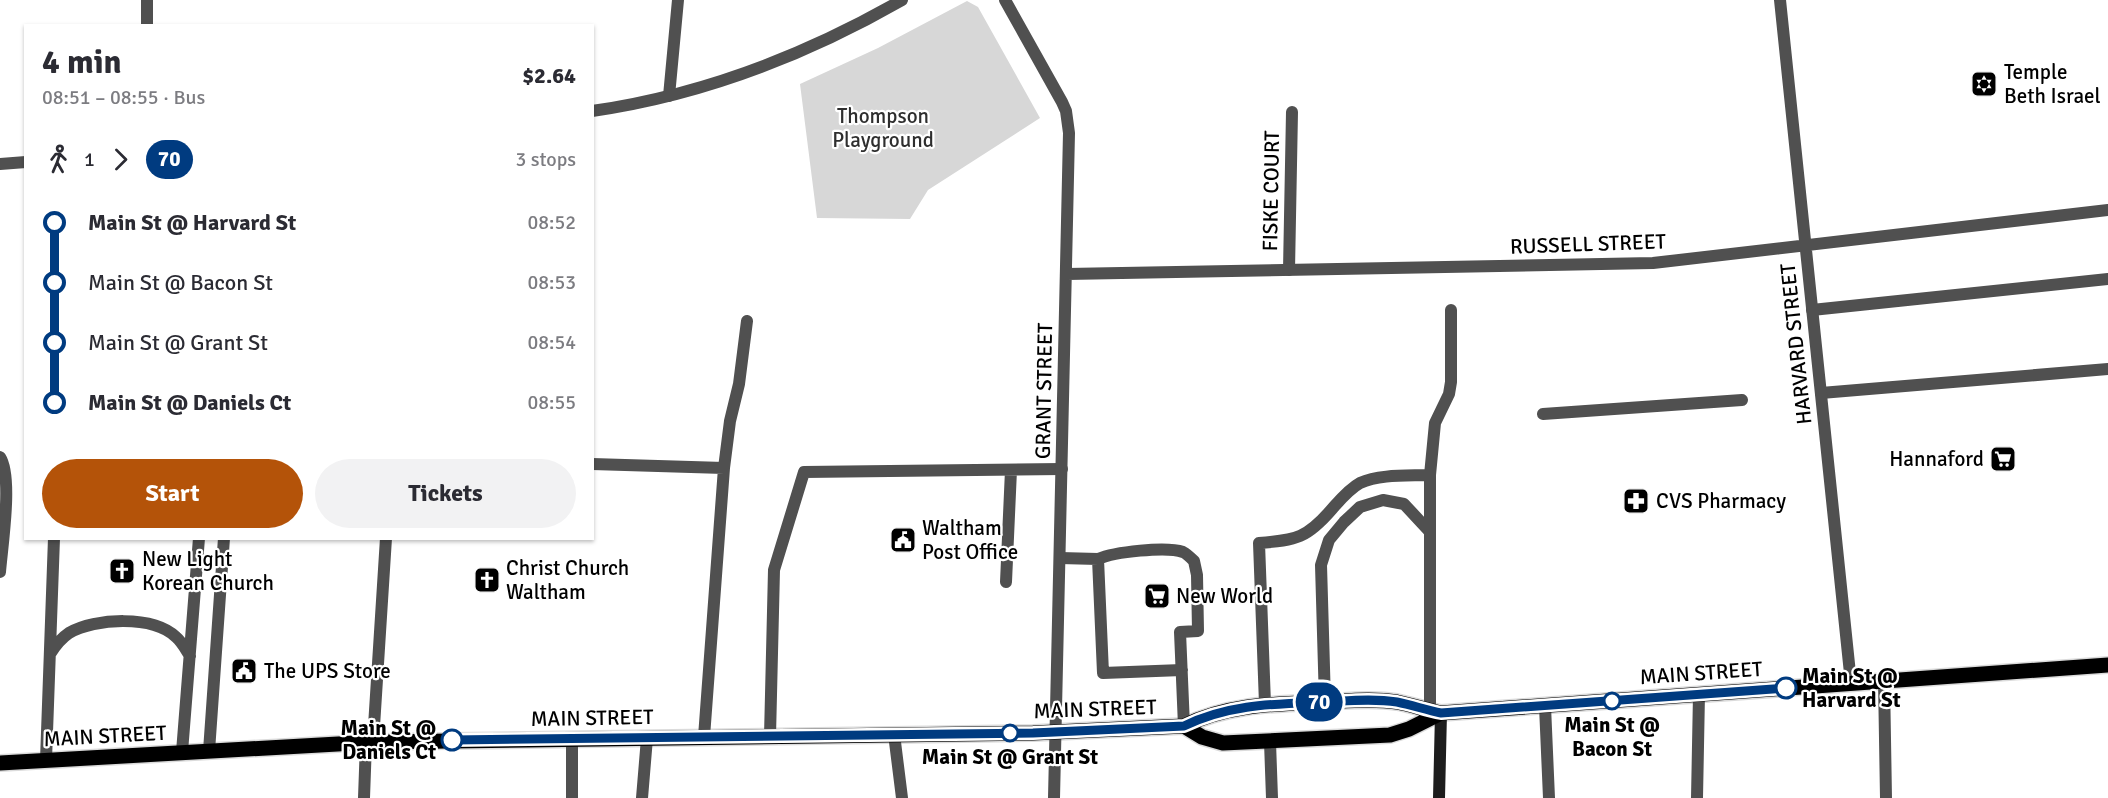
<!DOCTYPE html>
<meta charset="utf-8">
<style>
body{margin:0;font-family:Signika,sans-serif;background:#f2f2f3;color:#2b2b33;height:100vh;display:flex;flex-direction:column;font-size:22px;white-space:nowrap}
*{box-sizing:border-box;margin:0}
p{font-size:20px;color:#7c7c81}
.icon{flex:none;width:33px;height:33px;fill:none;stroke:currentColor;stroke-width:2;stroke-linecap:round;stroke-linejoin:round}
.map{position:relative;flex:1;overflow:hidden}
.details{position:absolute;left:24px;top:24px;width:570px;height:516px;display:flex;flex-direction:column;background:#fff;border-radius:0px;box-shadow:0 2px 4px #0004}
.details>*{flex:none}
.badge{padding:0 12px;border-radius:20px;font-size:21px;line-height:39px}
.map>.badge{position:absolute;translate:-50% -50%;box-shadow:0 0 0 3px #fff}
.legs{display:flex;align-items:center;gap:9px;height:66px;padding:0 18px;font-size:20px}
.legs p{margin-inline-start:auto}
.overview{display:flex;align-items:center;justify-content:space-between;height:102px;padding:0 18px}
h1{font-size:33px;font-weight:700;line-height:45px}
.primary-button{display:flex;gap:12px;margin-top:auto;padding:12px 18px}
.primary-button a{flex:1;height:69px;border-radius:36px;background:#b45309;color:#fff;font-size:24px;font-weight:700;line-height:69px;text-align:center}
.primary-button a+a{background:#f2f2f3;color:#2b2b33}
ul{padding:0 18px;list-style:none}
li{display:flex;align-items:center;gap:21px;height:60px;font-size:22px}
li i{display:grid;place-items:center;width:9px;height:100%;margin:0 8px;background:currentColor}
li i::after{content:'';width:15px;height:15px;margin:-8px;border:4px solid;border-radius:50%;background:#fff}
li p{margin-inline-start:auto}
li:first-child i{background:linear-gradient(#0000 50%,currentColor 0)}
li:last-child i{background:linear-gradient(currentColor 50%,#0000 0)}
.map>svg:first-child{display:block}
</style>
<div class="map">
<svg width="2108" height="798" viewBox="0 0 2108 798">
<rect width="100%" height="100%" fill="#fff"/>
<path fill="#d7d7d7" d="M 967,1 L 978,7 L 1040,118 L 928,190 L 910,219 L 817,218 L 800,84 L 878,48 Z"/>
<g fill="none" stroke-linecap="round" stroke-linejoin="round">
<g stroke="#dbdbdb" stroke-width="18">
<path id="primary" d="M 1184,726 L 1202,737 L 1223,743 L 1390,735 L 1409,729 L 1441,713
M 0,763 L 373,742 L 1033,733 L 1184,726 C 1228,704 1275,704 1323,702 C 1347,701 1372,698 1397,702 C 1412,705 1426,710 1441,713 L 2108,665"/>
</g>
<path stroke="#505050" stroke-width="12" d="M 1289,270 L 1292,112
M 1812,310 L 2108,279
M 1821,393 L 2108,369
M 1543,414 L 1742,400
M 0,457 C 13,477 2,546 0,572
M 592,464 L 724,468
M 1060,558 L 1098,559 L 1103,673 L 1182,670
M 1098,559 C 1114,552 1166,546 1183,552 C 1187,554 1190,557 1194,561 L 1197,575 L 1198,631 L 1180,632 L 1184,726
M 1006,582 L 1011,470
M 50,654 C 55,646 60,639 69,633 C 95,618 153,615 176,637 C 182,642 186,650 190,656
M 1325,702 L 1321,565 L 1329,540 L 1344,522 L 1360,507 L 1383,500 L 1404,504 L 1430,532
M 1265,704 L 1259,543 C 1297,540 1307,538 1332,509 C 1340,500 1349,489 1360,483 C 1380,474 1408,476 1430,475
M 1545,706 L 1549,798
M 1430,711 L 1430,475 L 1435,423 L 1449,394 L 1451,382 L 1451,310
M 894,734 L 902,798
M 770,736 L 774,570 L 804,472 L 1062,469
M 704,737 L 724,468 L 730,421 L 739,384 L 747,321
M 572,739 L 572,798
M 1270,742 L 1272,798
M 182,752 L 199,538
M 46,760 L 54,538
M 642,798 L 647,738
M 1697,798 L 1699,694"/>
<path stroke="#505050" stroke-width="12" d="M 1005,0 L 1062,102 L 1066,111 L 1069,133 L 1054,798
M 1780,0 L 1851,683
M 147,26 L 147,0
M 669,96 L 678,0
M 1067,274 L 1653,263 L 2108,210
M 1884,680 L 1886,798
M 373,742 L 386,538
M 209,751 L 224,538
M 364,798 L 366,742"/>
<path stroke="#505050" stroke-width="12" d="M 592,111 C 703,95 806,55 902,0
M 0,164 L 26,162"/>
<path stroke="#1d1d1d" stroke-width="12" d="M 1439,798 L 1441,713"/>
<use href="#primary" stroke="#000" stroke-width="15"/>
</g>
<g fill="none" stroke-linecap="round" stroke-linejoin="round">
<g stroke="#fff" stroke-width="14">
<path id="line-1" d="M 452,740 L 1033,733 L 1184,726 C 1229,704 1274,704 1323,702 C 1347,701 1372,698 1397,702 C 1412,705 1426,710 1441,713 L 1786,688"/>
</g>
<use href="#line-1" stroke="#003b80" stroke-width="9"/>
</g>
<defs>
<g id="synagogue-square" transform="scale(1.35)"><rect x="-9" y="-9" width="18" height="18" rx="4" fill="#000" stroke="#fff"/><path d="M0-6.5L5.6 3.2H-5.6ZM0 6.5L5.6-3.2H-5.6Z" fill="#fff"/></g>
<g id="supermarket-square" transform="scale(1.35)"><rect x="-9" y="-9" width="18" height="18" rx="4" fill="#000" stroke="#fff"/><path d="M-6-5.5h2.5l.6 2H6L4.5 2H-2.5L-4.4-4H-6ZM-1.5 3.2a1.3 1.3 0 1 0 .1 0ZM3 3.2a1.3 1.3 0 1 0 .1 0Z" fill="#fff"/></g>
<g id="pharmacy-square" transform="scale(1.35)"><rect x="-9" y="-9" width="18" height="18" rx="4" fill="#000" stroke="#fff"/><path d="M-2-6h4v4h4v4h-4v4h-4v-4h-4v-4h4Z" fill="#fff"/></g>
<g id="civic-square" transform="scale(1.35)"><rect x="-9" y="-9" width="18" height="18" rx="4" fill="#000" stroke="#fff"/><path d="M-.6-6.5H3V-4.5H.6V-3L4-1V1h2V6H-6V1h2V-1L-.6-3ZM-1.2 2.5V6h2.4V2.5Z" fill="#fff"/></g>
<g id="church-square" transform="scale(1.35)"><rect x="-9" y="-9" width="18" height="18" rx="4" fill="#000" stroke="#fff"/><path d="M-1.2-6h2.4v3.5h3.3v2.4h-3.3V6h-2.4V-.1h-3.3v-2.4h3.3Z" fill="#fff"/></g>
</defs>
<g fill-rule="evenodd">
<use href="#synagogue-square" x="1984" y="84"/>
<use href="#supermarket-square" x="2003" y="459"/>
<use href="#pharmacy-square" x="1636" y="501"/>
<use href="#civic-square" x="903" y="540"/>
<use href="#church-square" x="122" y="571"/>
<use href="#church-square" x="487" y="580"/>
<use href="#supermarket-square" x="1157" y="596"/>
<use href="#civic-square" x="244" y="671"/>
</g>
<g fill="#fff" stroke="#003b80" stroke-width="3">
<circle cx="1786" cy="688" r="10"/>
<circle cx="1612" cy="701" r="8"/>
<circle cx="1010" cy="733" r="8"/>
<circle cx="452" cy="740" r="10"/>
</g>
<g text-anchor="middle" stroke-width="4.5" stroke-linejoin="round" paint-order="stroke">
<g font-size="21" fill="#000" stroke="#fff" text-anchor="start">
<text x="2004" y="79">Temple<tspan x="2004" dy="24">Beth Israel</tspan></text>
<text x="1984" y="466" text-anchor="end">Hannaford</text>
<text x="1656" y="508">CVS Pharmacy</text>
<text x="922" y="535">Waltham<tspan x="922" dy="24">Post Office</tspan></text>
<text x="142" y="566">New Light<tspan x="142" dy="24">Korean Church</tspan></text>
<text x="506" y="575">Christ Church<tspan x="506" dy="24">Waltham</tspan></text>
<text x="1176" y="603">New World</text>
<text x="264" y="678">The UPS Store</text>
</g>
<g font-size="21" fill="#2e2e2e" stroke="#fff">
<text x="883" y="123">Thompson<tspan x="883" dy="24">Playground</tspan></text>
</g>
<g font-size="21" fill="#000" stroke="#fff">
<text transform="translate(1271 191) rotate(-89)" y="7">FISKE COURT</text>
<text transform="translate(1588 244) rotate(-2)" y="7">RUSSELL STREET</text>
<text transform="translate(1796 344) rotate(-96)" y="7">HARVARD STREET</text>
<text transform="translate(1044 391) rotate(-89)" y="7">GRANT STREET</text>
<text transform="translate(1701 673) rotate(-4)" y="7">MAIN STREET</text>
<text transform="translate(1095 709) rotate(-2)" y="7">MAIN STREET</text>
<text transform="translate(592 718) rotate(-1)" y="7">MAIN STREET</text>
<text transform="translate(105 736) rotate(-3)" y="7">MAIN STREET</text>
</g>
<g font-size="21" font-weight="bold" fill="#000" stroke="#fff">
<text x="1802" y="683" text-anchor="start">Main St @<tspan x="1802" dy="24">Harvard St</tspan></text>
<text x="1612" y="732">Main St @<tspan x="1612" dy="24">Bacon St</tspan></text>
<text x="436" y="735" text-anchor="end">Main St @<tspan x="436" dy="24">Daniels Ct</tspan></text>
<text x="1010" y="764">Main St @ Grant St</text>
</g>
</g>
</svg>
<b class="badge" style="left:1319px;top:702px;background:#003b80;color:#fff">70</b>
<section class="details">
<div class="overview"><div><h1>4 min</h1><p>08:51 – 08:55 · Bus</p></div><b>$2.64</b></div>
<div class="legs"><svg class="icon" aria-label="walk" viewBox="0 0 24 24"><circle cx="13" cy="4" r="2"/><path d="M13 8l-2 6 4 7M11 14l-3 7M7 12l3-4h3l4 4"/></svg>1<svg class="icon" aria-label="forward" viewBox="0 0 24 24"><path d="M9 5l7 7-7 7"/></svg><b class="badge" style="background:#003b80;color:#fff">70</b><p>3 stops</p></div>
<ul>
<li><i style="color:#003b80"></i><b>Main St @ Harvard St</b><p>08:52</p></li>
<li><i style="color:#003b80"></i><span>Main St @ Bacon St</span><p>08:53</p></li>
<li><i style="color:#003b80"></i><span>Main St @ Grant St</span><p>08:54</p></li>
<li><i style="color:#003b80"></i><b>Main St @ Daniels Ct</b><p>08:55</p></li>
</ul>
<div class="primary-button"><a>Start</a><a>Tickets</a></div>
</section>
</div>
